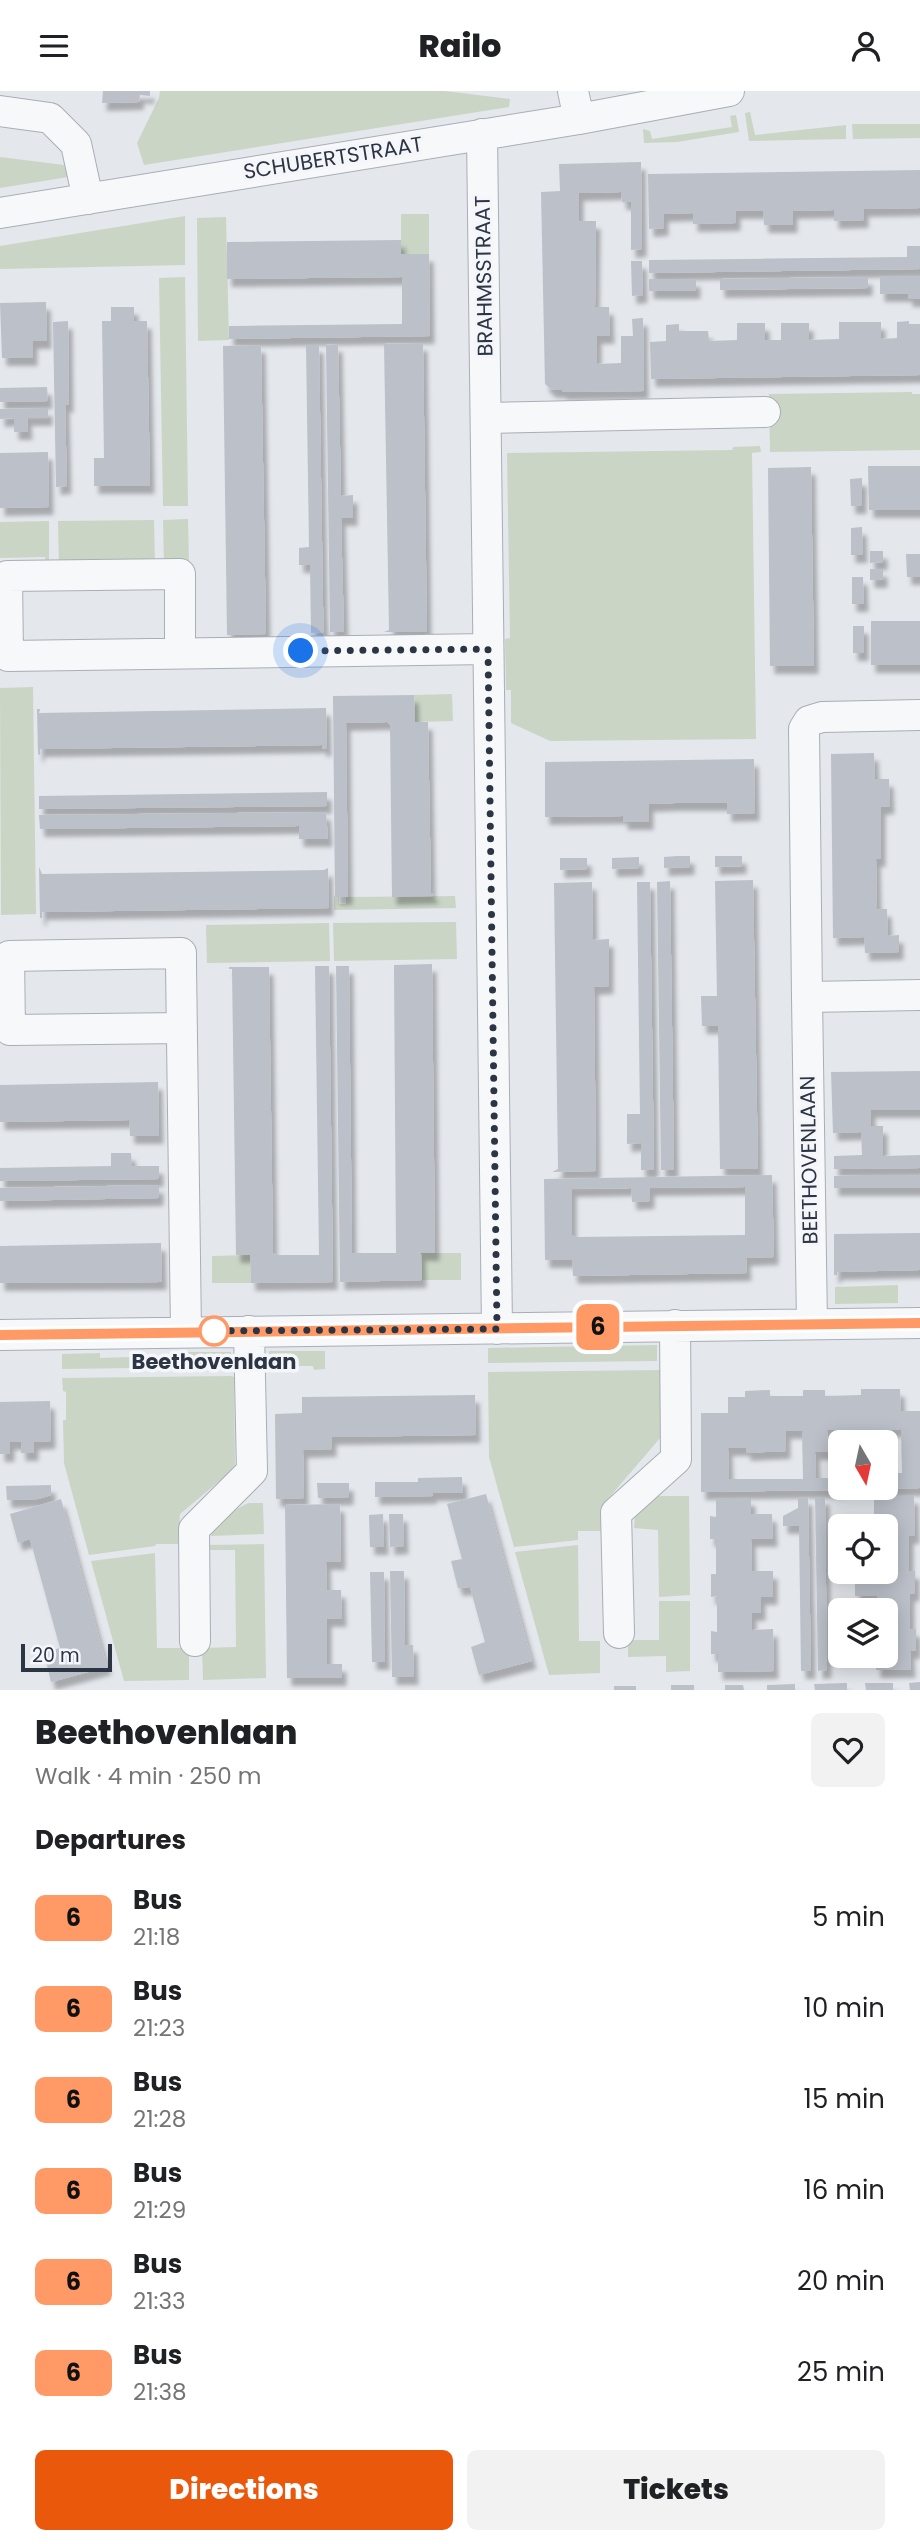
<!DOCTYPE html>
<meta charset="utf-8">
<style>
body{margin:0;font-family:Poppins,sans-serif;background:#f2f2f2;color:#202124;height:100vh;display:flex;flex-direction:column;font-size:26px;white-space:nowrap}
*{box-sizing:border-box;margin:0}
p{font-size:23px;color:#757577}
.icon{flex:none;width:38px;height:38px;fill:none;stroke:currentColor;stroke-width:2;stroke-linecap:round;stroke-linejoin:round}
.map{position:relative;height:1599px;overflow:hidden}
.side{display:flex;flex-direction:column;background:#fff;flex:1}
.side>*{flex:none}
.badge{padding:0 14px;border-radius:10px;font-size:24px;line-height:46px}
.needle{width:46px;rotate:171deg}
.tools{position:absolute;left:828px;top:1339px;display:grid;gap:14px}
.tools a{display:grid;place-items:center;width:70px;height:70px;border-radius:10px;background:#fff;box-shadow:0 4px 18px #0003;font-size:35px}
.scale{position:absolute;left:21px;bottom:18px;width:91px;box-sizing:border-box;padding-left:7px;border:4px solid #2c3544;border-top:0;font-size:19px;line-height:24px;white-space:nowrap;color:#2c3544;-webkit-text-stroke:5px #f4f6f9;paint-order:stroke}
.you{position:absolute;width:35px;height:35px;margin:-18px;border:5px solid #fff;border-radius:50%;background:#1a73e8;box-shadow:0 0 0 10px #1a73e833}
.map>.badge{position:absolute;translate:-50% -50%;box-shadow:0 0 0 4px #fff}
h2{padding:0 35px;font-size:26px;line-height:63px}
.round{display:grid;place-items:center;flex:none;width:74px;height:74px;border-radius:10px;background:#f2f2f2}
.head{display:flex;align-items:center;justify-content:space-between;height:119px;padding:0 35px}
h1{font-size:33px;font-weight:800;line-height:52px}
.action{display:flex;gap:14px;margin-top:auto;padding:14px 35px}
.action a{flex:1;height:80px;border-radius:10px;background:#ea580c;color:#fff;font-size:28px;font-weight:800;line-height:80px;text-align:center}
.action a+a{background:#f2f2f2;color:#202124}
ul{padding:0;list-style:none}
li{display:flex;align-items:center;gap:21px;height:91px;padding:0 35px}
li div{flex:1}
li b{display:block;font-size:26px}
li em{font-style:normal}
li .badge{min-width:77px;font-weight:700;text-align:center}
header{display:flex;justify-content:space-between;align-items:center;height:91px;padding:0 35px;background:#fff;font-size:32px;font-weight:800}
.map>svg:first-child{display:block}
</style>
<header><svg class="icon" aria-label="menu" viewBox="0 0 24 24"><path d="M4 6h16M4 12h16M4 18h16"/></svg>Railo<svg class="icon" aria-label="person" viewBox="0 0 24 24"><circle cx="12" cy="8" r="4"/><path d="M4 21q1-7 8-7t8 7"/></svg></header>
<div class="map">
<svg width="920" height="1599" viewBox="0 0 920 1599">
<defs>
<filter id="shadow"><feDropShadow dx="4.5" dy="8" stdDeviation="2" flood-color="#0004"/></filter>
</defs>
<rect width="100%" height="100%" fill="#e4e7ec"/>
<path fill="#cad5c6" d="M 160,0 L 445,0 L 510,8 L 509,16 L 144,74 L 137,52 L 159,7 Z
M 750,21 L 755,44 L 846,34 L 846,48 L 749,50 L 745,22 Z
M 736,24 L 739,41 L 677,51 L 644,52 L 643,38 L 650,40 L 652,48 L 732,36 L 730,25 Z
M 852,33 L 920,33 L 920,47 L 853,48 Z
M 0,66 L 64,74 L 68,86 L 0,97 Z
M 401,123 L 429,123 L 429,163 L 401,163 Z
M 185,125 L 185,174 L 0,178 L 0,155 Z
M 226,126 L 229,249 L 198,250 L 197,127 Z
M 185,186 L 188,415 L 163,415 L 159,187 Z
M 912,301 L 912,303 L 920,303 L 920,359 L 770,361 L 769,303 Z
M 760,355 L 761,361 L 752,362 L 756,648 L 550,650 L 511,632 L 511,599 L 506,599 L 505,548 L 510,547 L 507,362 L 732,359 L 733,356 Z
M 188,428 L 189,473 L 164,474 L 163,429 Z
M 154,429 L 155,474 L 59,475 L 58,430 Z
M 49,430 L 49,476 L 46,473 L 45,466 L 0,467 L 0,431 Z
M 33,596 L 36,823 L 1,824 L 0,597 Z
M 452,603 L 453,630 L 415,631 L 414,604 Z
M 334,805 L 339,806 L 339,813 L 346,813 L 346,806 L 455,805 L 456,817 L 334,819 Z
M 456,831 L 457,868 L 334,870 L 333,832 Z
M 329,832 L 330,870 L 207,872 L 206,834 Z
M 421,1162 L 461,1162 L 461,1189 L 422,1189 Z
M 250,1164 L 251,1192 L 212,1192 L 212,1165 Z
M 898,1194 L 898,1212 L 835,1213 L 835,1196 Z
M 657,1254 L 657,1270 L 488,1272 L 488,1257 Z
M 269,1260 L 325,1260 L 325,1278 L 314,1279 L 313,1275 L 269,1275 Z
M 170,1261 L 231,1261 L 231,1275 L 166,1277 L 166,1266 L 170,1265 Z
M 100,1262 L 100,1267 L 132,1266 L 132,1277 L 62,1278 L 62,1263 Z
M 662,1279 L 661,1346 L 607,1409 L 604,1421 L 600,1421 L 601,1440 L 578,1440 L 578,1449 L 514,1456 L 489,1366 L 488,1281 Z
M 231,1285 L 234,1286 L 235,1374 L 229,1382 L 180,1423 L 178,1453 L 156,1453 L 155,1455 L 89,1464 L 64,1372 L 63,1329 L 66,1329 L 66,1301 L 63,1300 L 62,1287 Z
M 655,1405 L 689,1405 L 690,1504 L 659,1506 L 658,1439 L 634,1437 L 635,1425 Z
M 249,1412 L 263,1412 L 264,1443 L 211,1445 C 214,1432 237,1416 249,1412 Z
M 264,1453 L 266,1587 L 203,1589 L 202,1557 L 236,1556 L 235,1459 L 208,1459 L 208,1454 Z
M 578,1454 L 579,1550 L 600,1550 L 600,1582 L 549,1584 L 515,1461 Z
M 155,1462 L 157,1557 L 189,1557 L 189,1589 L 124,1590 L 91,1470 Z
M 659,1510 L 690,1510 L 690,1580 L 666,1581 L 666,1565 L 628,1566 L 628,1549 L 659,1549 Z"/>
<path fill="#bcc0c9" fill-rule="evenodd" filter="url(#shadow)" d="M 103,0 L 150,0 L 150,5 L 140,4 L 139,11 L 102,12 Z
M 641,71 L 642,158 L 631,159 L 631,111 L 622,111 L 621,101 L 579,102 L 579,130 L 596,130 L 595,216 L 609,216 L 610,245 L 597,245 L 597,273 L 621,272 L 621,245 L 633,245 L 632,228 L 643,227 L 644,300 L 562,301 L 562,299 L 552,299 L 545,293 L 541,101 L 560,100 L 559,73 Z
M 920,79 L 920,117 L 864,118 L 864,129 L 834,130 L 834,119 L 793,120 L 793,134 L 764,134 L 763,120 L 736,120 L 736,132 L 693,133 L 693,122 L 664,123 L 664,137 L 649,138 L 648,83 Z
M 401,149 L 401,163 L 429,163 L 430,245 L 229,248 L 229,235 L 402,233 L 402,186 L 227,188 L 227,151 Z
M 907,155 L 920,155 L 920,178 L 649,182 L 649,169 L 907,166 Z
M 631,170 L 642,170 L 643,204 L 632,205 Z
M 880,185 L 920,185 L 920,208 L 908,208 L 908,203 L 880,203 Z
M 868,186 L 868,197 L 720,199 L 720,188 Z
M 649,188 L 696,188 L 696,200 L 649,200 Z
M 46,211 L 47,250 L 33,250 L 33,267 L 2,267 L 0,212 Z
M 111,216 L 134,216 L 134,230 L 147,230 L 150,395 L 94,395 L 94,367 L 104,367 L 102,230 L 111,230 Z
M 68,230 L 69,314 L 65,313 L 67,395 L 56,396 L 53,231 Z
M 909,230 L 909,233 L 920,233 L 920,284 L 651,288 L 650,251 L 666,250 L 666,234 L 679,233 L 679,240 L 708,240 L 709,250 L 737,249 L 737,232 L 765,232 L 765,249 L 781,249 L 781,232 L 809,232 L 809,249 L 839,248 L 839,231 L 881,231 L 881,248 L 897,247 L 897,231 Z
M 423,252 L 427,541 L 384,541 L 389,539 L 384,253 Z
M 338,253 L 341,405 L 353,404 L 353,427 L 341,427 L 344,541 L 330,541 L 326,254 Z
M 261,254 L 266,543 L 227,544 L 223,255 Z
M 306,254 L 319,254 L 323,515 L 324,541 L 311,542 L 310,474 L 299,474 L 299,457 L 309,456 Z
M 47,296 L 48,310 L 0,311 L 0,297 Z
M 48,317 L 48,327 L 27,327 L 28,341 L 14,341 L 14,327 L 0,328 L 0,318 Z
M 48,361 L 49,416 L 0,417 L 0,362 Z
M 868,375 L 920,375 L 920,419 L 869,419 Z
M 811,376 L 814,575 L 770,575 L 768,377 Z
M 862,387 L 862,415 L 851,415 L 850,388 Z
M 862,436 L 863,464 L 851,464 L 851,437 Z
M 870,460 L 883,460 L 883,471 L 870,472 Z
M 906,463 L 920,463 L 920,486 L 907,486 Z
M 870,478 L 883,478 L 883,489 L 870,489 Z
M 852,486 L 863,486 L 864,513 L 852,513 Z
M 871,530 L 920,530 L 920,574 L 871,574 Z
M 853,535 L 864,535 L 864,562 L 853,562 Z
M 414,604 L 415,631 L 428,631 L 431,802 L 434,802 L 434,805 L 392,806 L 390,634 L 387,631 L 346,632 L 348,806 L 335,806 L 333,605 Z
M 326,617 L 327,657 L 322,658 L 322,654 L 40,658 L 40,664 L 38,663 L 37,618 L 40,618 L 39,622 Z
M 874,662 L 875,688 L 889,688 L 890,715 L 881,716 L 881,768 L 876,768 L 877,818 L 887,818 L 888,845 L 899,844 L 899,861 L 865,862 L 864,846 L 833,847 L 831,663 Z
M 754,668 L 755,722 L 727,723 L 727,712 L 675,712 L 649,713 L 649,731 L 623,731 L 623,725 L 545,726 L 545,671 Z
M 327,701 L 327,715 L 39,718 L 39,705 Z
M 326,721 L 328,748 L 299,748 L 299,735 L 40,738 L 39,724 Z
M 677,765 L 690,765 L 690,776 L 664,777 L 664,766 Z
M 715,765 L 742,765 L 742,775 L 715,776 Z
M 639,766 L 639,777 L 612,778 L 612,767 Z
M 560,767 L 587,767 L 587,778 L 560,779 Z
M 39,776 L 42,783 L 324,779 L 328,777 L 329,817 L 42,821 L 42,827 L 40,827 Z
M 753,789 L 758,1078 L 720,1078 L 718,935 L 702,935 L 701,905 L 717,905 L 715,790 Z
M 670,790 L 674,1079 L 661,1079 L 657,791 Z
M 592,791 L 593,849 L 609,848 L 609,895 L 594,896 L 596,1080 L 552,1081 L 558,1078 L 554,792 Z
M 637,791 L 650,791 L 654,1079 L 641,1079 L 641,1052 L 627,1053 L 627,1023 L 640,1023 Z
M 432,873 L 435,1162 L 421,1162 L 422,1189 L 340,1191 L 336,875 L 349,875 L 352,1162 L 396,1162 L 394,874 Z
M 315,875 L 329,875 L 333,1191 L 251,1192 L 250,1164 L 236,1164 L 232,878 L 229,878 L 229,876 L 269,876 L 273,1162 L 276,1162 L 276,1164 L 319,1164 Z
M 920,980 L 920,1019 L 871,1019 L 871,1035 L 883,1035 L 883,1065 L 920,1064 L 920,1077 L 834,1078 L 834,1065 L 862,1064 L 861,1041 L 833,1042 L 831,981 Z
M 158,991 L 159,1045 L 130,1045 L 129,1029 L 0,1031 L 0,994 Z
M 111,1062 L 131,1062 L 132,1075 L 159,1075 L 159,1088 L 0,1090 L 0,1077 L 111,1075 Z
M 772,1084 L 774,1166 L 746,1167 L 747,1182 L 573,1185 L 572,1169 L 545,1169 L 544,1088 ZM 745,1096 L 745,1144 L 575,1146 L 572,1144 L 572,1098 L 631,1097 L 632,1111 L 650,1110 L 650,1097 Z
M 862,1084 L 920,1084 L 920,1097 L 834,1097 L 834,1085 Z
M 159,1094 L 159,1107 L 0,1110 L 0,1097 Z
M 920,1142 L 920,1179 L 837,1181 L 837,1184 L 834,1184 L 834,1143 Z
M 161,1152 L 162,1191 L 0,1192 L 0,1155 Z
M 861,1298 L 900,1298 L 901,1320 L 920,1320 L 920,1397 L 886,1398 L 886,1382 L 902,1382 L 901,1338 L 886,1339 L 886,1351 L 860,1351 L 860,1339 L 827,1339 L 828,1361 L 815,1361 L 816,1387 L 840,1387 L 840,1399 L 701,1401 L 701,1322 L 728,1322 L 728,1306 L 745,1306 L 745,1300 L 770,1299 L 770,1305 L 803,1305 L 803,1299 L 825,1299 L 825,1305 L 861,1304 ZM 786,1340 L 802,1340 L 803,1388 L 729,1388 L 728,1357 L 746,1357 L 746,1362 L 786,1360 Z
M 475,1304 L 476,1344 L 332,1346 L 332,1358 L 303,1359 L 304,1407 L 276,1408 L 275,1323 L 302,1322 L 302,1306 Z
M 50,1310 L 51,1350 L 34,1351 L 34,1362 L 21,1362 L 21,1351 L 10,1351 L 10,1363 L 0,1363 L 0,1311 Z
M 462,1386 L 463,1402 L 432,1402 L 433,1405 L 375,1406 L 375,1391 L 418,1391 L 418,1387 Z
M 317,1392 L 349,1392 L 349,1406 L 318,1407 Z
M 51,1394 L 51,1404 L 38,1408 L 7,1409 L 6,1395 Z
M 486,1403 L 532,1570 L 479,1584 L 471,1556 L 485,1551 L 470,1496 L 458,1497 L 451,1470 L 462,1468 L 447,1413 Z
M 874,1405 L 914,1405 L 915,1445 L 909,1445 L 909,1480 L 915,1480 L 915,1502 L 910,1503 L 910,1538 L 916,1538 L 916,1560 L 910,1560 L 911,1579 L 876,1579 L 876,1564 L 886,1564 L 886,1519 L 877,1519 L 877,1505 L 855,1505 L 855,1480 L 886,1480 L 886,1435 L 855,1435 L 854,1424 L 874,1424 Z
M 798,1406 L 808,1406 L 811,1580 L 801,1580 L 799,1435 L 783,1435 L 783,1425 L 798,1417 Z
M 815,1406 L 825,1406 L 827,1579 L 818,1580 Z
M 716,1407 L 751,1407 L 751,1423 L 772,1423 L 773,1448 L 751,1448 L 752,1480 L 773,1480 L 773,1506 L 761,1506 L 761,1522 L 752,1522 L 752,1539 L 773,1538 L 774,1580 L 718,1581 L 718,1563 L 711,1563 L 711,1540 L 717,1541 L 717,1505 L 711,1506 L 711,1483 L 716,1483 L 716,1448 L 710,1448 L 710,1425 L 716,1426 Z
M 61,1408 L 107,1576 L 51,1591 L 44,1561 L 60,1557 L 30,1448 L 18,1452 L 10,1423 Z
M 340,1413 L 341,1471 L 326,1471 L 327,1499 L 341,1499 L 342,1528 L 327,1528 L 327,1573 L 342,1573 L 342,1587 L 287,1587 L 285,1414 Z
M 383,1423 L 384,1456 L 370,1456 L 369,1424 Z
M 389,1423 L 403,1423 L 404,1455 L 390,1456 Z
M 390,1480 L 404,1480 L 405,1554 L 413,1554 L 414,1586 L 392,1586 Z
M 370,1481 L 384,1481 L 385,1571 L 372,1571 Z
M 920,1591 L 920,1599 L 910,1599 L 909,1592 Z
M 847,1592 L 847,1599 L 815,1599 L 814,1593 Z
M 865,1592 L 893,1592 L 893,1599 L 866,1599 Z
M 795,1593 L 795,1599 L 767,1599 L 767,1594 Z
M 671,1594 L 694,1594 L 694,1599 L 671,1599 Z
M 725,1594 L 743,1594 L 744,1599 L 725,1599 Z
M 614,1595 L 636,1595 L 636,1599 L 614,1599 Z"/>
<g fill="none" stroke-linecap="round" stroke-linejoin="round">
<g stroke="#a9aeb6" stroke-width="32">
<path id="street" d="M 573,0 L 579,28
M 0,20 L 50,27 L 76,53 L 88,108
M 482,43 L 497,1238
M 0,122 L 579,28 L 729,0
M 486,327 L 765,321
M 180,562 L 180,483 L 7,485 L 8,565 L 488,558
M 807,906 L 804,638 L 809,630 L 822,626 L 920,624
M 182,937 L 10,939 L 9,865 L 181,862 L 181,874 L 186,1241
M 812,1233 L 807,906 L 920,904
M 0,1244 L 920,1232
M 619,1542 L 616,1422 L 676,1368 L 675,1234
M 195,1550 L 194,1438 L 252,1380 L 249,1240"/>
</g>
<use href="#street" stroke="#f7f8fa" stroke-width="30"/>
</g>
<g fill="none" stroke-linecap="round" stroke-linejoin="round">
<g stroke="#fff" stroke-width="16">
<path id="line" d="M 0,1244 L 920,1232"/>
</g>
<use href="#line" stroke="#f96" stroke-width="10"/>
<path stroke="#2c3544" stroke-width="7" stroke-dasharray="0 12.6" d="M 214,1240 L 210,1240 L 497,1238 L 488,558 L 301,560"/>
</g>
<circle fill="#fff" stroke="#f96" stroke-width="3.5" cx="214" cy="1240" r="14"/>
<g text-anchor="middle" stroke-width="7" stroke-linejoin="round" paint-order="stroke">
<g font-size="21" fill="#2c3544" stroke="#f4f6f9">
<text transform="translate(333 67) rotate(-9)" y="7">SCHUBERTSTRAAT</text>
<text transform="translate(484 185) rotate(-91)" y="7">BRAHMSSTRAAT</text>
<text transform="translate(809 1069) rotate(-91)" y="7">BEETHOVENLAAN</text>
</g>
<g font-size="21" font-weight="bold" fill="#2c3544" stroke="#f4f6f9">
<text x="214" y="1278">Beethovenlaan</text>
</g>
</g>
</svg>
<div class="tools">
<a><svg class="needle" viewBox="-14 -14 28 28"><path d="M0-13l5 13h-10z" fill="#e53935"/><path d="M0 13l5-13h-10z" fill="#757577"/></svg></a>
<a><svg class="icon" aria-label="locate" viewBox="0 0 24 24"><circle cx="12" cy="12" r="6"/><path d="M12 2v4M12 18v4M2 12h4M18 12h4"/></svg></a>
<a><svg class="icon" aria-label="layers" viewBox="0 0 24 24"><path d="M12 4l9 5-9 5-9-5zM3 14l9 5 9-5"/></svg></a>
</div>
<div class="scale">20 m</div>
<div class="you" style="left:301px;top:560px"></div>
<b class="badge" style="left:598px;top:1236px;background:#f96;color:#111">6</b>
</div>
<section class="side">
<div class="head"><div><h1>Beethovenlaan</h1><p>Walk · 4 min · 250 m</p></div><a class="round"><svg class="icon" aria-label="heart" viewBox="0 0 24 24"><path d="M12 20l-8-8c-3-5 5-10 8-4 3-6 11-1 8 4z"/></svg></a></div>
<h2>Departures</h2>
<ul>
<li><span class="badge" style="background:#f96;color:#111">6</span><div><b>Bus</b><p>21:18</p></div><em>5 min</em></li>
<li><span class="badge" style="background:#f96;color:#111">6</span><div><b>Bus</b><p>21:23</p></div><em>10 min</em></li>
<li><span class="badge" style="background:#f96;color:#111">6</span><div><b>Bus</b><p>21:28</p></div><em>15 min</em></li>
<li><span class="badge" style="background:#f96;color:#111">6</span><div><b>Bus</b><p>21:29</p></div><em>16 min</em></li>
<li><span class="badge" style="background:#f96;color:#111">6</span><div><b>Bus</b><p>21:33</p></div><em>20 min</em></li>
<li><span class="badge" style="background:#f96;color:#111">6</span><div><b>Bus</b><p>21:38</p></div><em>25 min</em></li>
</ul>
<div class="action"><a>Directions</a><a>Tickets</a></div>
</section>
